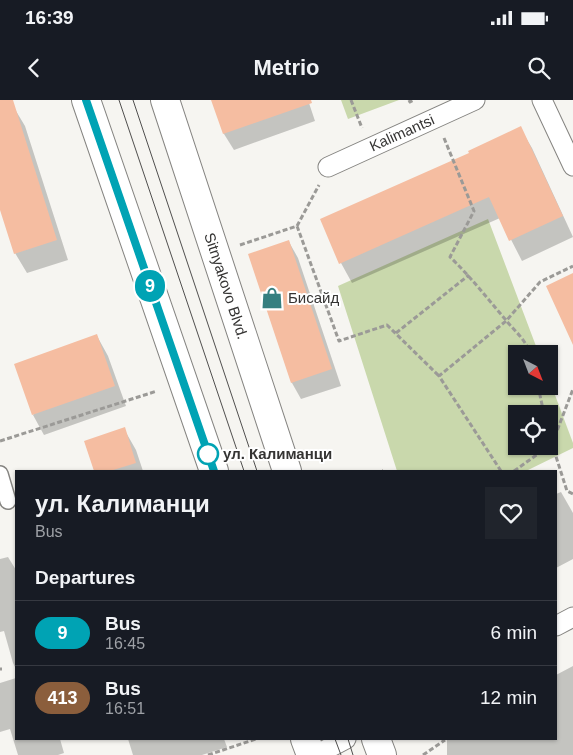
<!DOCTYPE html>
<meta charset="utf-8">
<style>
body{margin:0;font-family:Helvetica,sans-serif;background:#20242c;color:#f1f3f6;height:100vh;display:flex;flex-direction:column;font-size:19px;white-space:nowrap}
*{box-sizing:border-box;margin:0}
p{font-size:16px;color:#9ea1a6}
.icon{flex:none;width:28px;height:28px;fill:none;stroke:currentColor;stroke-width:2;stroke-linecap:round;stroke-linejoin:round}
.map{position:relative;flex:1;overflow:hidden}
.side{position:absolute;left:15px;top:370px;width:542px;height:270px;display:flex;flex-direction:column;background:#171b24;border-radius:0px;box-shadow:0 1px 4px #0004}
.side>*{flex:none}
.badge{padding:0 10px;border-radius:16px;font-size:18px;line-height:32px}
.needle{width:32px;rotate:138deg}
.fabs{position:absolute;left:508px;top:245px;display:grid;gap:10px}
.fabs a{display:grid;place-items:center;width:50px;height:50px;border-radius:0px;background:#171b24;box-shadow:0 1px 4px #0004;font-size:25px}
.map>.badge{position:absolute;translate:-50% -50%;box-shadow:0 0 0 2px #fff}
h2{padding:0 20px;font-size:19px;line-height:45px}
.round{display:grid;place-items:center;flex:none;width:52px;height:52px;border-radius:0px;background:#20242c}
.overview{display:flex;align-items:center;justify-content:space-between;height:85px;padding:0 20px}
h1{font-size:24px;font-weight:800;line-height:38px}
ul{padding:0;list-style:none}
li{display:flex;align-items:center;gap:15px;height:65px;padding:0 20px;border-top:1px solid #363941}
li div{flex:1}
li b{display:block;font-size:19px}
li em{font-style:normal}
li .badge{min-width:55px;font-weight:700;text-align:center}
.status{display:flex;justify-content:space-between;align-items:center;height:35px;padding:0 25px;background:#171b24;direction:ltr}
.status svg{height:14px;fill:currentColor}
header{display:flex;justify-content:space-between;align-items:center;height:65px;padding:0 20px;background:#171b24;font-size:22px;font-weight:800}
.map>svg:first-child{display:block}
</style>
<div class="status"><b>16:39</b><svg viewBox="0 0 49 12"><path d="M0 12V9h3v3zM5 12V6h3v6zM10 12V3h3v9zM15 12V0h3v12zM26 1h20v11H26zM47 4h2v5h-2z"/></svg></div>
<header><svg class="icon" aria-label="back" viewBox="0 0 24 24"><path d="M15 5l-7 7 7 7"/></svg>Metrio<svg class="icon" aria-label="search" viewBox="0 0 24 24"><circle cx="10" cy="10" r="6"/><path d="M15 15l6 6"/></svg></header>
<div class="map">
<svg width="573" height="655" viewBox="0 0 573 655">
<rect width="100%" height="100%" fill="#f6f5f1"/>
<path fill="#c9d8ac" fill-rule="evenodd" d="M 341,0 L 399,0 L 348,19 Z
M 488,119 L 539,254 L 516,254 L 516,286 L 549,286 L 549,279 L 573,343 L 573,348 L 526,371 L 397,371 L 338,186 ZM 516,314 L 549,314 L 549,346 L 516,346 Z"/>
<path fill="#0003" d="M 212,0 L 308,0 L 315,21 L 234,50 L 224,34 Z
M 13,6 L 25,26 L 68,160 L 27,173 L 15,153 L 0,106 L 0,10 Z
M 520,28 L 532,48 L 573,137 L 522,161 L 500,118 L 352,183 L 341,163 L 321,120 L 470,54 Z
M 289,142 L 298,158 L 341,286 L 301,299 L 292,283 L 250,155 Z
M 97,236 L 108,256 L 126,306 L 44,335 L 33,315 Z
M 124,329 L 136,350 L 143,371 L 95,371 L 86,342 Z
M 561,392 L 573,413 L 573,459 L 556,468 L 556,394 Z
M 8,457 L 16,470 L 16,569 L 13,563 L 4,531 L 0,532 L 0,459 Z
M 573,566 L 573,655 L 447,655 L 447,639 L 556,639 L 556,575 Z
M 16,578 L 16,639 L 60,639 L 64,653 L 58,655 L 18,655 L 10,629 L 0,632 L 0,583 Z
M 128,639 L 224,639 L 227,647 L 202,655 L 133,655 Z"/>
<path fill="#f5bda1" d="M 0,0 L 13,0 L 57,140 L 14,154 L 0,110 Z
M 211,0 L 311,0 L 312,3 L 223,34 Z
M 521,26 L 563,116 L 509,141 L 489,97 L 339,164 L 320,119 L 469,53 L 468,51 Z
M 289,140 L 332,269 L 291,283 L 248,154 Z
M 573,173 L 573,245 L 546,186 Z
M 97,234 L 115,286 L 32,315 L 14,264 Z
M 125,327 L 136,363 L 110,371 L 94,371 L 84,341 Z"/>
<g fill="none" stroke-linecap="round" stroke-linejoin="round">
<g stroke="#858481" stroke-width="18">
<path id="pedestrian" d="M 0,374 L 8,401"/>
</g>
<g stroke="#858481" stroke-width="21">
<path id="minor" d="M 542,0 L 573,66
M 328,67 L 475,0
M 556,526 L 573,517
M 316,655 L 346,639"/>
</g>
<g stroke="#858481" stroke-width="30">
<path id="primary" d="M 86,0 L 214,371
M 165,0 L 287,371
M 305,639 L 311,655
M 376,639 L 382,655"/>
</g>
<path stroke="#9b9a97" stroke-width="3" stroke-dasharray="5 2.5" stroke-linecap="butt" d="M 351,0 L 362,28
M 409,0 L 410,2 L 414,0
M 444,38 L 474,111 L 450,157 C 470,176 487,198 505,219 C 514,231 526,239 530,254
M 297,126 L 339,241 L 387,225 L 439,276
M 240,145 L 297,126 L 319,85
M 396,233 L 469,175
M 538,286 L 544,314
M 549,332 L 552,343
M 0,341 L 157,291
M 552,344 L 573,289
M 382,371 L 383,371
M 501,371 L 439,276 L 506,221 L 540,182 L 573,166
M 514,371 L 552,344 L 567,391 L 573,394
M 0,569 L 2,569
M 208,655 L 256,639
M 423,655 L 445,640"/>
<use href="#pedestrian" stroke="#fff" stroke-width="15"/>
<use href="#minor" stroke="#fff" stroke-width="19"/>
<use href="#primary" stroke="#fff" stroke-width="28"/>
<path stroke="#504f4e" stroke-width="1" d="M 119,0 L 244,371
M 133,0 L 257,371
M 335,639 L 341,655
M 348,639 L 353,655"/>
</g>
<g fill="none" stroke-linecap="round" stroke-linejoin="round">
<g stroke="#fff" stroke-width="11">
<path id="line" d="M 86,0 L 214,371"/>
</g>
<use href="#line" stroke="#00a3b4" stroke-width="8"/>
</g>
<defs>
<g id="shop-bare" transform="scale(1.725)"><path d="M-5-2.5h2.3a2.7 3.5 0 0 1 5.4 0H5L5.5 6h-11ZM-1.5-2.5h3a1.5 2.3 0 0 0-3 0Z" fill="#367f80" stroke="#fff" stroke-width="2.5" paint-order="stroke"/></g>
</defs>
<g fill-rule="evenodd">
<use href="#shop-bare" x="272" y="198"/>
</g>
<circle fill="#fff" stroke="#00a3b4" stroke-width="2.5" cx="208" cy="354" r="10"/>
<g text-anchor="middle" stroke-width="4" stroke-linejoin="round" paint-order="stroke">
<g font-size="15" fill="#353433" stroke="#fff">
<text transform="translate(402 33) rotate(-24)" y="5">Kalimantsi</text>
<text transform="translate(226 186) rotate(72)" y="5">Sitnyakovo Blvd.</text>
</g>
<g font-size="15" fill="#353433" stroke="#fff" text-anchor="start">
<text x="288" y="203">Бисайд</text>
</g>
<g font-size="15" font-weight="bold" fill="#353433" stroke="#fff" text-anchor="start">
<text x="223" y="359">ул. Калиманци</text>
</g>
</g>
</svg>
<div class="fabs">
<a><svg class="needle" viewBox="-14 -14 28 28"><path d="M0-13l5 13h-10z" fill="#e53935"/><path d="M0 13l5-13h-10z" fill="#9ea1a6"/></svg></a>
<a><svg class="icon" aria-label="locate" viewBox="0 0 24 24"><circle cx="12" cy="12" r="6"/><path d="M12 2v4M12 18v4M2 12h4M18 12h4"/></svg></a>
</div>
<b class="badge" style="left:150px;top:186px;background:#00a3b4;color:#fff">9</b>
<section class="side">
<div class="overview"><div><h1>ул. Калиманци</h1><p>Bus</p></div><a class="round"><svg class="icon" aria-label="heart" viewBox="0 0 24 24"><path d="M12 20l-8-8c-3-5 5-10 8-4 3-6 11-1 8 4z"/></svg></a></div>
<h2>Departures</h2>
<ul>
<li><span class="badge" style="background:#00a3b4;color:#fff">9</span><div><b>Bus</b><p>16:45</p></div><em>6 min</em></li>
<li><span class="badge" style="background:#8b5e3c;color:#fff">413</span><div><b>Bus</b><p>16:51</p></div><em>12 min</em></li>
</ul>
</section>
</div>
